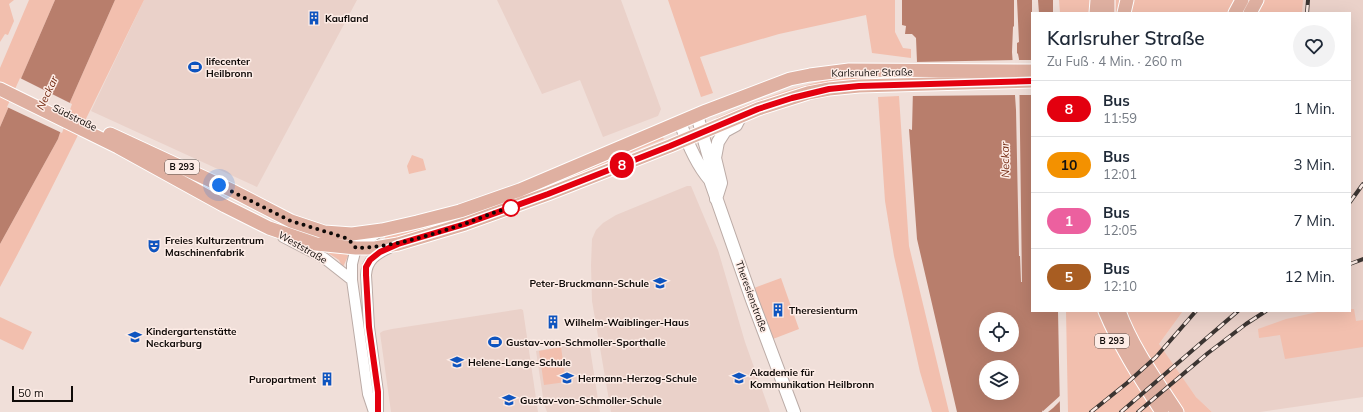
<!DOCTYPE html>
<html lang="de">
<meta charset="utf-8">
<style>
body{margin:0;font-family:Mulish,sans-serif;background:#f2f2f3;color:#1f2937;height:100vh;display:flex;flex-direction:column;font-size:15px;white-space:nowrap}
*{box-sizing:border-box;margin:0}
p{font-size:13px;color:#747a83}
.icon{flex:none;width:22px;height:22px;fill:none;stroke:currentColor;stroke-width:2;stroke-linecap:round;stroke-linejoin:round}
.map{position:relative;flex:1;overflow:hidden}
.panel{position:absolute;left:1031px;top:12px;width:320px;height:300px;display:flex;flex-direction:column;background:#fff;border-radius:0px;box-shadow:0 4px 16px #0002}
.panel>*{flex:none}
.badge{padding:0 8px;border-radius:13px;font-size:14px;line-height:26px}
.controls{position:absolute;left:979px;top:312px;display:grid;gap:8px}
.controls a{display:grid;place-items:center;width:40px;height:40px;border-radius:50%;background:#fff;box-shadow:0 4px 16px #0002;font-size:20px}
.scale{position:absolute;left:12px;bottom:10px;width:61px;box-sizing:border-box;padding-left:4px;border:2px solid #0f0a08;border-top:0;font-size:11px;line-height:14px;white-space:nowrap;color:#0f0a08;-webkit-text-stroke:3px #fdece6;paint-order:stroke}
.you{position:absolute;width:20px;height:20px;margin:-10px;border:3px solid #fff;border-radius:50%;background:#1a73e8;box-shadow:0 0 0 6px #1a73e833}
.map>.badge{position:absolute;translate:-50% -50%;box-shadow:0 0 0 2px #fff}
.round{display:grid;place-items:center;flex:none;width:42px;height:42px;border-radius:21px;background:#f2f2f3}
.summary{display:flex;align-items:center;justify-content:space-between;height:68px;padding:0 16px}
h1{font-size:19px;font-weight:600;line-height:30px}
ul{padding:0;list-style:none}
li{display:flex;align-items:center;gap:12px;height:56px;padding:0 16px;border-top:1px solid #e0e1e3}
li div{flex:1}
li b{display:block;font-size:15px}
li em{font-style:normal}
li .badge{min-width:44px;font-weight:700;text-align:center}
.map>svg:first-child{display:block}
</style>
<div class="map">
<svg width="1363" height="412" viewBox="0 0 1363 412">
<rect width="100%" height="100%" fill="#f0dfd9"/>
<path fill="#ead1c9" d="M 144,0 L 357,0 L 257,187 L 91,111 Z
M 497,0 L 621,0 L 661,109 L 658,116 L 603,137 L 580,80 L 542,94 Z
M 1303,0 L 1363,0 L 1363,397 L 1260,412 L 1212,412 L 1196,397 L 1183,379 L 1127,412 L 1159,344 L 1183,311 L 1350,311 L 1350,13 L 1302,13 Z
M 687,186 L 691,186 L 718,250 L 745,342 L 770,412 L 611,412 L 592,301 L 591,265 L 592,239 L 596,230 L 603,223 L 616,215 Z
M 521,309 L 523,310 L 538,412 L 391,412 L 380,333 L 383,331 L 392,329 Z
M 589,342 L 600,412 L 547,412 L 544,404 L 536,351 Z"/>
<path fill="#f2bfae" d="M 0,0 L 14,0 L 9,4 L 14,21 L 8,35 L 5,34 L 0,42 Z
M 29,0 L 55,0 L 0,127 L 0,68 Z
M 115,0 L 144,0 C 97,96 51,193 0,287 L 0,244 L 58,139 L 70,102 Z
M 668,0 L 895,0 L 895,32 L 903,48 L 911,49 L 911,58 L 872,53 L 866,15 L 779,34 L 700,57 L 713,93 L 701,97 Z
M 1059,0 L 1303,0 L 1303,1 L 1302,13 L 1060,13 Z
M 858,75 L 878,76 L 878,78 L 837,81 L 814,86 L 717,121 L 716,118 C 763,98 806,81 858,75 Z
M 899,96 L 909,246 L 949,412 L 932,412 L 920,372 L 894,256 L 885,201 L 878,97 Z
M 662,136 L 664,139 L 483,213 L 386,242 L 385,237 L 424,228 L 482,211 Z
M 412,155 L 423,159 L 426,170 L 409,174 L 407,166 Z
M 325,251 L 347,253 L 348,256 L 343,267 L 342,266 L 339,260 Z
M 781,278 L 799,329 L 773,339 L 754,288 Z
M 1350,309 L 1354,309 L 1356,321 L 1363,320 L 1363,347 L 1285,359 L 1280,335 L 1259,338 L 1258,329 L 1286,319 L 1322,311 L 1350,311 Z
M 1066,311 L 1183,311 L 1159,344 L 1196,397 L 1212,412 L 1068,412 Z
M 0,317 L 32,332 L 23,350 L 0,339 Z
M 561,347 L 566,382 L 544,385 L 539,351 Z"/>
<path fill="#b87e6c" fill-rule="evenodd" d="M 55,0 L 115,0 L 70,102 L 58,139 L 0,244 L 0,127 Z
M 902,0 L 1014,0 L 1014,26 L 1013,27 L 1012,52 L 1016,110 L 1019,256 L 1020,256 L 1021,282 L 1022,282 L 1019,59 L 1018,54 L 1017,53 L 1017,43 L 1019,42 L 1017,0 L 1032,0 L 1032,311 L 1058,311 L 1060,412 L 1043,412 L 1042,410 L 1042,412 L 957,412 L 917,239 L 909,129 L 912,130 L 913,89 L 917,62 L 916,38 L 912,34 L 905,34 L 906,26 L 902,25 ZM 986,319 L 1012,319 L 1012,345 L 986,345 ZM 986,367 L 1012,367 L 1012,393 L 986,393 Z
M 1038,0 L 1053,0 L 1053,13 L 1039,13 Z"/>
<path fill="#f0dfd9" d="M 1015,60 L 1017,95 L 911,96 L 915,62 Z
M 1017,60 L 1032,60 L 1032,95 L 1017,95 Z
M 20,78 L 72,104 L 62,133 L 7,107 Z
M 1062,394 L 1062,399 L 1053,408 L 1048,412 L 1042,412 Z"/>
<g fill="none" stroke-linecap="round" stroke-linejoin="round">
<g stroke="#bbaba6" stroke-width="12">
<path id="tertiary" d="M 283,237 L 324,258 L 352,280
M 356,248 L 352,264 L 352,280 L 368,394 L 374,412
M 356,248 L 361,244 L 380,231
M 378,412 L 378,392 L 369,327 L 366,275 C 367,260 376,254 389,248"/>
</g>
<g stroke="#bbaba6" stroke-width="14">
<path id="secondary" d="M 697,115 L 710,161 L 710,180 L 752,300 L 794,412
M 680,122 C 687,142 696,164 710,180
M 716,199 L 721,183 L 715,158 L 718,142 L 725,131 L 736,125 L 740,117"/>
</g>
<g stroke="#fff" stroke-width="15">
<path id="primary" d="M 1096,13 L 1097,0
M 1108,13 L 1108,0
M 1124,13 L 1127,0
M 1235,13 L 1242,0
M 1250,13 L 1257,0
M 0,89 L 118,147 L 225,206 L 269,228 L 316,244 L 356,248 L 375,248 L 398,244 L 465,224 L 548,194 L 670,146 L 758,109 L 808,93 L 829,89 L 859,86 L 1032,81
M 110,134 L 233,191 L 291,221 L 324,232 L 352,234 L 382,230 L 417,222 L 460,211 L 520,190 L 706,111 L 790,79 L 810,75 L 849,70 L 1032,71
M 1105,311 C 1120,347 1141,379 1162,412
M 1119,311 C 1132,347 1156,380 1177,412"/>
</g>
<use href="#tertiary" stroke="#fff" stroke-width="10"/>
<use href="#secondary" stroke="#fff" stroke-width="12"/>
<use href="#primary" stroke="#dfb0a1" stroke-width="13"/>
<g stroke="#3c3532" stroke-width="4">
<path id="rail" d="M 1307,13 L 1308,0
M 1350,202 L 1363,184
M 1350,264 L 1363,259
M 1091,412 L 1127,383 L 1156,357 L 1196,311
M 1121,412 L 1238,311
M 1138,412 L 1208,353 L 1246,324 L 1266,311"/>
</g>
<use href="#rail" stroke="#fdece6" stroke-width="2.5" stroke-dasharray="8" stroke-linecap="butt"/>
</g>
<g fill="none" stroke-linecap="round" stroke-linejoin="round">
<g stroke="#fff" stroke-width="9">
<path id="line" d="M 378,412 L 378,392 L 369,327 L 366,275 L 366,267 L 370,260 L 380,252 L 398,244 L 465,224 L 548,194 L 670,146 L 758,109 L 792,98 L 829,89 L 859,86 L 1032,81"/>
</g>
<use href="#line" stroke="#e3000f" stroke-width="6"/>
<path stroke="#0f0a08" stroke-width="4" stroke-dasharray="0 7.2" d="M 219,185 L 291,221 L 346,238 L 351,242 L 356,248 C 394,247 431,235 467,223 C 481,218 496,211 511,208"/>
</g>
<defs>
<g id="building-bare" transform="scale(1.08)"><path d="M-4-6H4V6H1V3H-1V6H-4ZM-2.5-4.3h1.7v1.8h-1.7ZM.8-4.3h1.7v1.8H.8ZM-2.5-1h1.7V.8h-1.7ZM.8-1h1.7V.8H.8Z" fill="#0e54bf" stroke="#fdece6" stroke-width="2.5" paint-order="stroke"/></g>
<g id="stadium-bare" transform="scale(1.08)"><path d="M0-5a6.5 5 0 1 0 0 10a6.5 5 0 1 0 0-10ZM-3.5-1.8h7v3.6h-7Z" fill="#0e54bf" stroke="#fdece6" stroke-width="2.5" paint-order="stroke"/></g>
<g id="theatre-bare" transform="scale(1.08)"><path d="M-5-5.5Q0-4 5-5.5V0Q5 5 0 6Q-5 5-5 0ZM-3.3-2.5H-1v1.5H-3.3ZM1-2.5H3.3v1.5H1ZM-2.8 1Q0 5.5 2.8 1Z" fill="#0e54bf" stroke="#fdece6" stroke-width="2.5" paint-order="stroke"/></g>
<g id="school-bare" transform="scale(1.08)"><path d="M0-5L7-2L0 1L-7-2ZM-4 1L0 2.5L4 1V4Q0 6-4 4Z" fill="#0e54bf" stroke="#fdece6" stroke-width="2.5" paint-order="stroke"/></g>
</defs>
<g fill-rule="evenodd">
<use href="#building-bare" x="314" y="18"/>
<use href="#stadium-bare" x="195" y="67"/>
<use href="#theatre-bare" x="154" y="246"/>
<use href="#school-bare" x="660" y="283"/>
<use href="#building-bare" x="778" y="310"/>
<use href="#building-bare" x="553" y="322"/>
<use href="#school-bare" x="135" y="337"/>
<use href="#stadium-bare" x="495" y="342"/>
<use href="#school-bare" x="457" y="362"/>
<use href="#school-bare" x="567" y="378"/>
<use href="#school-bare" x="739" y="378"/>
<use href="#building-bare" x="327" y="379"/>
<use href="#school-bare" x="509" y="400"/>
</g>
<circle fill="#fff" stroke="#e3000f" stroke-width="2" cx="511" cy="208" r="8"/>
<g text-anchor="middle" stroke-width="3" stroke-linejoin="round" paint-order="stroke">
<g fill="#fdece6" stroke="#564e4b" stroke-width="1">
<rect x="165" y="160" width="34" height="14" rx="3"/>
<rect x="1095" y="334" width="34" height="14" rx="3"/>
</g>
<g font-size="9" font-weight="bold" fill="#0f0a08">
<text x="182" y="170">B 293</text>
<text x="1112" y="344">B 293</text>
</g>
<g font-size="10" font-weight="bold" fill="#0f0a08" stroke="#fdece6" text-anchor="start">
<text x="325" y="22">Kaufland</text>
<text x="206" y="65">lifecenter<tspan x="206" dy="12">Heilbronn</tspan></text>
<text x="165" y="244">Freies Kulturzentrum<tspan x="165" dy="12">Maschinenfabrik</tspan></text>
<text x="649" y="287" text-anchor="end">Peter-Bruckmann-Schule</text>
<text x="789" y="314">Theresienturm</text>
<text x="564" y="326">Wilhelm-Waiblinger-Haus</text>
<text x="146" y="335">Kindergartenstätte<tspan x="146" dy="12">Neckarburg</tspan></text>
<text x="506" y="346">Gustav-von-Schmoller-Sporthalle</text>
<text x="468" y="366">Helene-Lange-Schule</text>
<text x="750" y="376">Akademie für<tspan x="750" dy="12">Kommunikation Heilbronn</tspan></text>
<text x="578" y="382">Hermann-Herzog-Schule</text>
<text x="316" y="383" text-anchor="end">Puropartment</text>
<text x="520" y="404">Gustav-von-Schmoller-Schule</text>
</g>
<g font-size="10" fill="#0f0a08" stroke="#fdece6">
<text transform="translate(872 72) rotate(-1)" y="4">Karlsruher Straße</text>
<text transform="translate(75 117) rotate(26)" y="4">Südstraße</text>
<text transform="translate(303 247) rotate(30)" y="4">Weststraße</text>
<text transform="translate(752 296) rotate(70)" y="4">Theresienstraße</text>
</g>
<g font-size="11" font-style="italic" fill="#752d15" stroke="#fdece6">
<text transform="translate(47 93) rotate(-65)" y="4">Neckar</text>
<text transform="translate(1005 160) rotate(-91)" y="4">Neckar</text>
</g>
</g>
</svg>
<div class="controls">
<a><svg class="icon" aria-label="locate" viewBox="0 0 24 24"><circle cx="12" cy="12" r="6"/><path d="M12 2v4M12 18v4M2 12h4M18 12h4"/></svg></a>
<a><svg class="icon" aria-label="layers" viewBox="0 0 24 24"><path d="M12 4l9 5-9 5-9-5zM3 14l9 5 9-5"/></svg></a>
</div>
<div class="scale">50 m</div>
<div class="you" style="left:219px;top:185px"></div>
<b class="badge" style="left:622px;top:165px;background:#e3000f;color:#fff">8</b>
<section class="panel">
<div class="summary"><div><h1>Karlsruher Straße</h1><p>Zu Fuß · 4 Min. · 260 m</p></div><a class="round"><svg class="icon" aria-label="heart" viewBox="0 0 24 24"><path d="M12 20l-8-8c-3-5 5-10 8-4 3-6 11-1 8 4z"/></svg></a></div>
<ul>
<li><span class="badge" style="background:#e3000f;color:#fff">8</span><div><b>Bus</b><p>11:59</p></div><em>1 Min.</em></li>
<li><span class="badge" style="background:#f39100;color:#111">10</span><div><b>Bus</b><p>12:01</p></div><em>3 Min.</em></li>
<li><span class="badge" style="background:#ec609f;color:#fff">1</span><div><b>Bus</b><p>12:05</p></div><em>7 Min.</em></li>
<li><span class="badge" style="background:#a85d22;color:#fff">5</span><div><b>Bus</b><p>12:10</p></div><em>12 Min.</em></li>
</ul>
</section>
</div>
